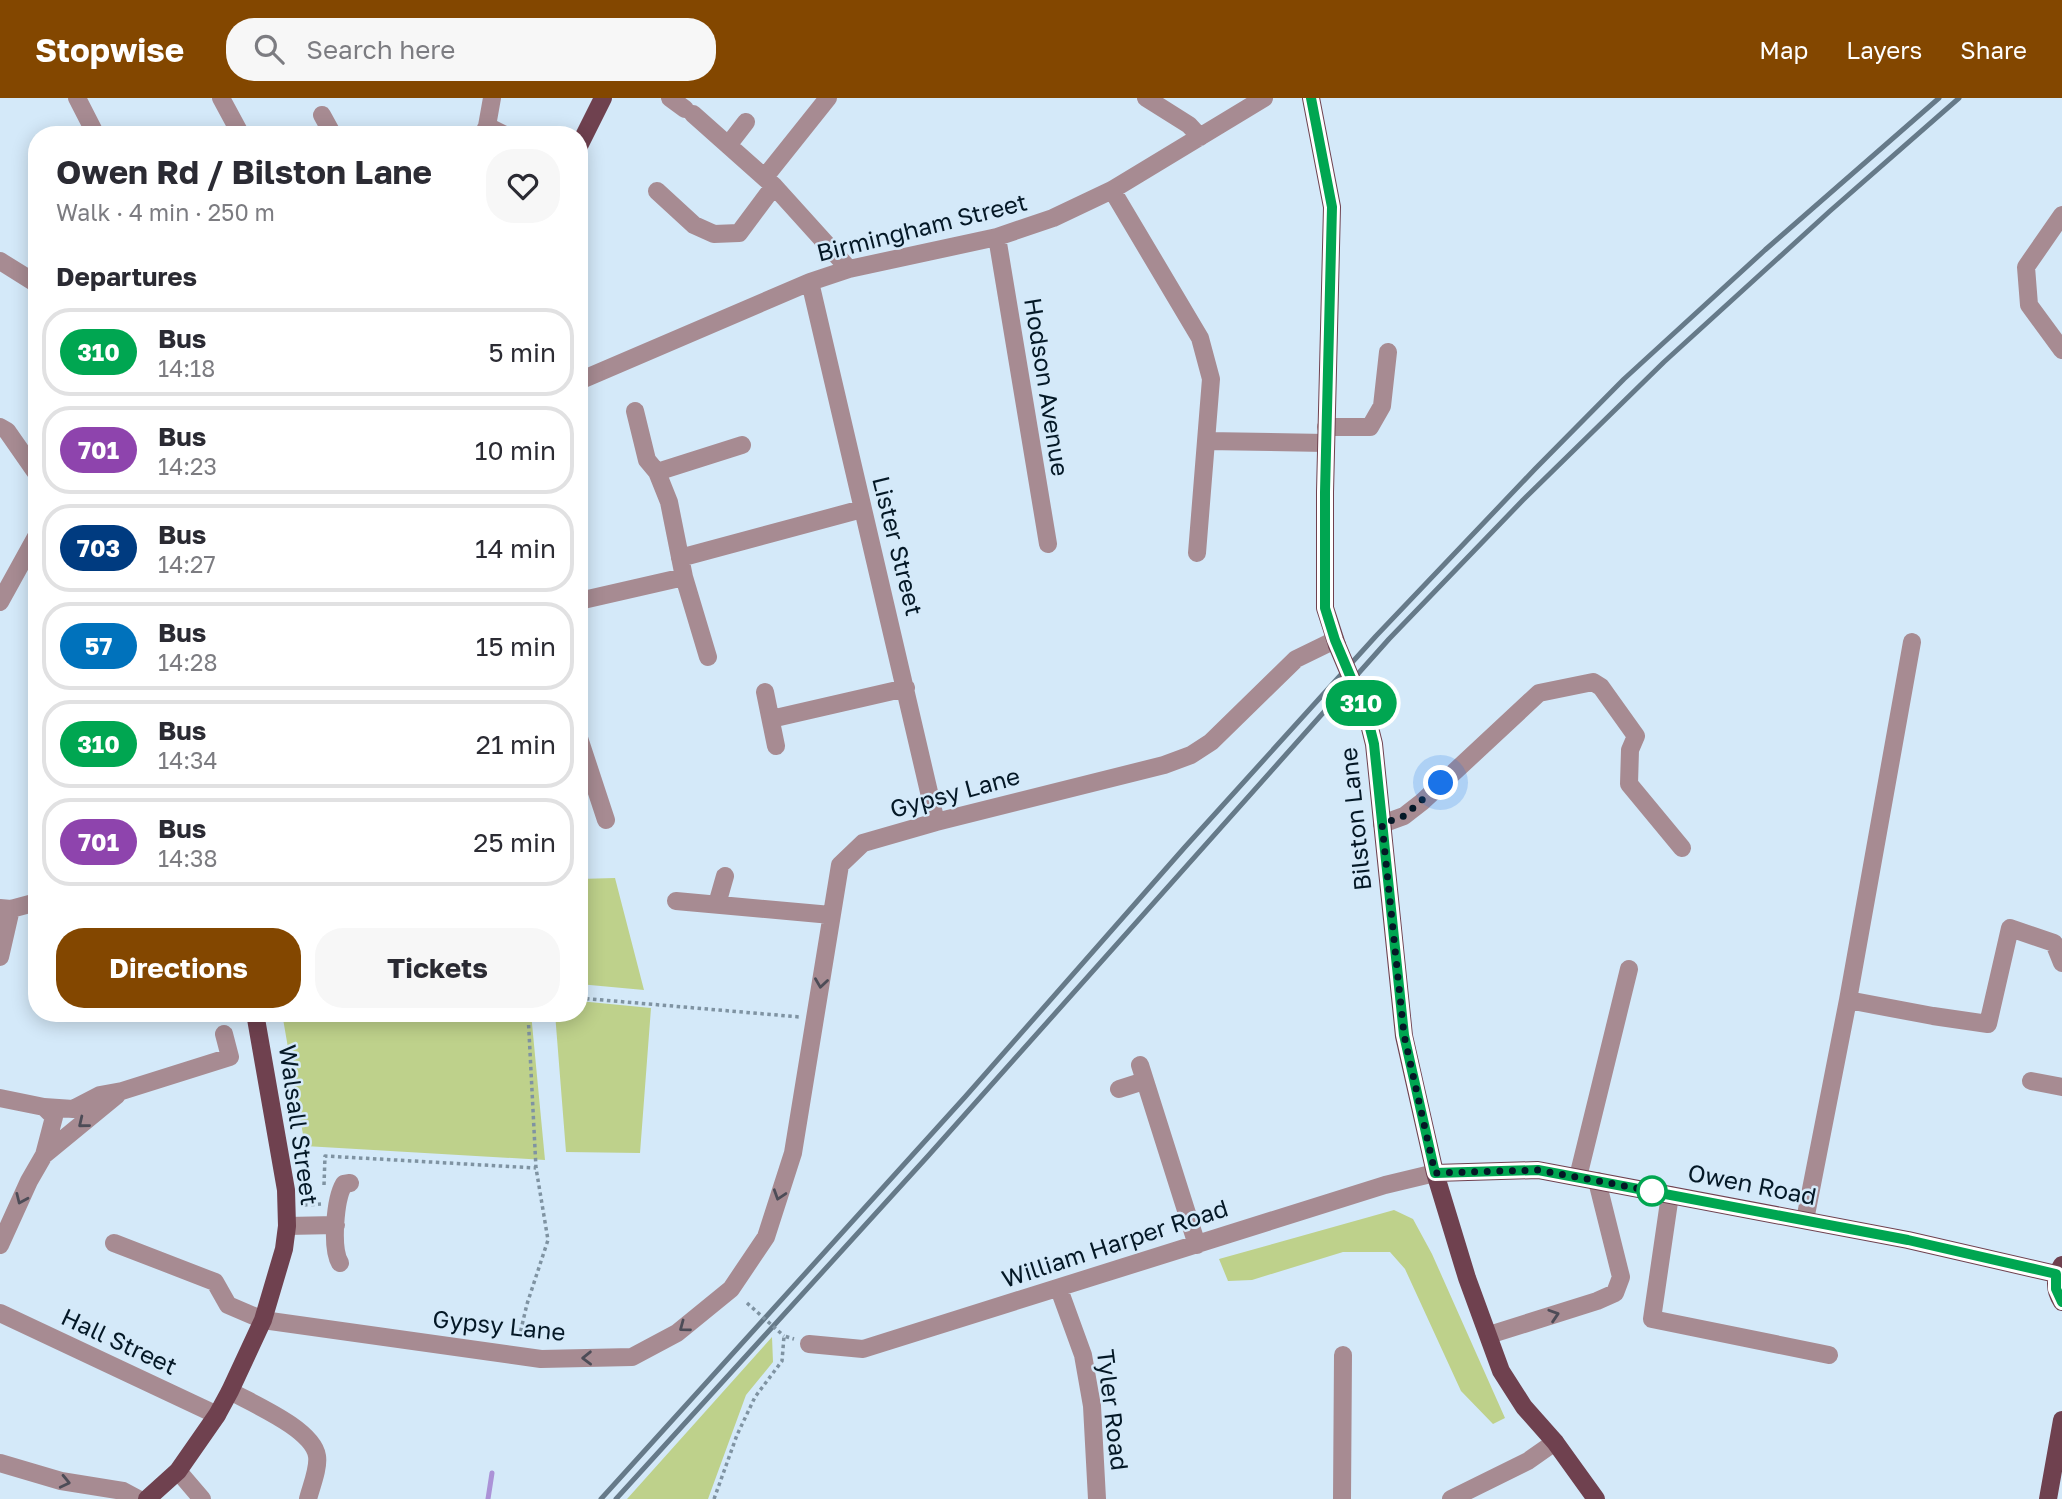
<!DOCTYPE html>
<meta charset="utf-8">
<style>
body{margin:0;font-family:"Golos Text",sans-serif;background:#f7f7f7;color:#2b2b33;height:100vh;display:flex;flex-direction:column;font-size:26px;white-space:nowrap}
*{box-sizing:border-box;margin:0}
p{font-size:23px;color:#7c7c81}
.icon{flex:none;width:38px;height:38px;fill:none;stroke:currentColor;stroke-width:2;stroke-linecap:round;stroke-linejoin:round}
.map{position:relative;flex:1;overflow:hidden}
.panel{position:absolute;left:28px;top:28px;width:560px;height:896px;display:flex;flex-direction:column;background:#fff;border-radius:28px;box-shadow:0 4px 18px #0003}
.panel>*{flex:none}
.badge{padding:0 14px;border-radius:23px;font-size:24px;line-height:46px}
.you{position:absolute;width:35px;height:35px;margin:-18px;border:5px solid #fff;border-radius:50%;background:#1a73e8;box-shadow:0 0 0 10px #1a73e833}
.map>.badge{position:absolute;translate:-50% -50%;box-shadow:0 0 0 4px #fff}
h2{padding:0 28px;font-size:26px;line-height:63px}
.round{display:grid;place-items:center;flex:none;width:74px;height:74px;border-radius:28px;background:#f7f7f7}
.overview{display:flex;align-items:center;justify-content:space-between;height:119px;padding:0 28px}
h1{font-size:33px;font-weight:700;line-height:52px}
.cta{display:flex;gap:14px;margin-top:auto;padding:14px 28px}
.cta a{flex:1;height:80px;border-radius:28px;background:#834700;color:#fff;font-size:28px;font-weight:700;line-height:80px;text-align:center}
.cta a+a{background:#f7f7f7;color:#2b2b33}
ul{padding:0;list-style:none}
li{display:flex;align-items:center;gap:21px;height:88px;margin:0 14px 10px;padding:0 14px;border:4px solid #e1e1e2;border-radius:28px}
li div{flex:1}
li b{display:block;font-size:26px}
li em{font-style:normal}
li .badge{min-width:77px;font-weight:700;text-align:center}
header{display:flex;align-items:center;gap:42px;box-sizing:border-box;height:98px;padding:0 35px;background:#834700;color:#fff}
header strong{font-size:33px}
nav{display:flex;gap:38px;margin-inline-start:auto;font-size:24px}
.search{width:490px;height:63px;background:#f7f7f7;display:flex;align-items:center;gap:18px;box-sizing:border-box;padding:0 24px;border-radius:28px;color:#7c7c81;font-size:26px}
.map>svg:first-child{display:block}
</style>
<header>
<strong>Stopwise</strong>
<div class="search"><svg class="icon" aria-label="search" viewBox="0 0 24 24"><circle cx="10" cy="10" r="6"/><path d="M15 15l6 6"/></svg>Search here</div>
<nav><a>Map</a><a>Layers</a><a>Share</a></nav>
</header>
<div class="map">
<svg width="2062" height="1401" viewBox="0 0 2062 1401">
<rect width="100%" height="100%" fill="#d4e9f9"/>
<path fill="#bed18b" d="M 615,780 L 644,892 L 579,886 L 579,781 Z
M 579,903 L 651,910 L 640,1055 L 566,1054 L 555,915 L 579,915 Z
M 282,915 L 531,915 L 545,1062 L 305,1048 Z
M 1394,1112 L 1413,1121 L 1432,1156 L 1505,1320 L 1493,1326 L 1461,1293 L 1405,1171 L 1390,1154 L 1343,1154 L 1252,1182 L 1228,1183 L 1219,1161 Z
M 772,1239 L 773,1264 L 746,1297 L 708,1401 L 627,1401 Z"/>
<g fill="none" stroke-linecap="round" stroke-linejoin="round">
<path stroke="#ab92d7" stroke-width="5" d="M 488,1401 L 492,1375"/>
<path stroke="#7f93a2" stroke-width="3.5" stroke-dasharray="3.5 3.5" stroke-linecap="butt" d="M 579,900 L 800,919
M 324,1087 L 325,1058 L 536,1070
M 304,1107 L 321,1106
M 519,1240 L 527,1206 L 548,1142 L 536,1070 L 528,915
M 714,1401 L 737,1337 L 755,1299 L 782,1263 L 784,1238 L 794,1241"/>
<path stroke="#a78b92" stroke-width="18" d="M 77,0 L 96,37
M 221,0 L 241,37
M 670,0 L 685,11
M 1146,0 L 1189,27 L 1200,39
M 693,16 L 774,88 L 849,171
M 322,17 L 333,37
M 487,28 L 505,37
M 483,37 L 487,28 L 492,0
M 729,46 L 746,24
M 765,79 L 828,0
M 1112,92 L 1200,240 L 1211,281 L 1197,455
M 657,93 L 694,127 L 714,136 L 739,135 L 774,88
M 2062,117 L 2026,169 L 2029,207 L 2062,252
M 997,139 L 1048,446
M 0,163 L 37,186
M 810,184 L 936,724
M 579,283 L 810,184 L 849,171 L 997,139 L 1053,120 L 1112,92 L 1264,0
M 635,313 L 647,362 L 657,374 L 669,404 L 684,479 L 708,559
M 0,329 L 7,333 L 37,376
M 1326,329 L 1370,329 L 1382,308 L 1388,254
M 1206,343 L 1326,345
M 657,374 L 742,347
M 680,460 L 862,411
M 579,503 L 684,479
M 0,504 L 37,437
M 765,594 L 776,648
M 771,621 L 906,590
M 579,640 L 606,722
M 1382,726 L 1404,718 L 1422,704 L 1539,595 L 1593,584 L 1601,589 L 1636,638 L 1630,652 L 1629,686 L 1682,750
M 676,803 L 831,817
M 717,806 L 725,778
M 0,810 L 11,811 L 37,804
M 0,859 L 11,811
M 1848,902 L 1912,544
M 1140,967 L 1197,1147
M 2031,983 L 2062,989
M 1119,991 L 1144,983
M 0,1000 L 44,1009 L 54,1019 L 44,1057 L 29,1083 L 0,1147
M 44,1009 L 73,1011 L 100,997 L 122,993 L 230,959 L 224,936
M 44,1057 L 117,997
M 1578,1079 L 1629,871
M 1670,1097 L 1652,1221 L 1829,1257
M 1805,1122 L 1848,902 L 1933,918 L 1988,926 L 2010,830 L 2054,845 L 2062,865
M 287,1128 L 336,1127
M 114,1145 L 215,1184 L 228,1207 L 263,1222 L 541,1261 L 632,1259 L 677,1235 L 731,1191 L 766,1139 L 793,1055 L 840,767 L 863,745 L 936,724 L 1164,667 L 1191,657 L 1211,644 L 1296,561 L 1335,542
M 340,1165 C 331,1150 335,1101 344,1086 L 350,1085
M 1059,1191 L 1083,1257 L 1092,1308 L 1097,1401
M 0,1215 L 217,1317
M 1489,1237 L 1597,1203 L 1615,1195 L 1621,1179 L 1597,1083
M 809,1246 L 863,1251 L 1385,1087 L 1435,1075
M 230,1293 C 253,1306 313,1331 317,1358 C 319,1370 311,1389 308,1401
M 0,1365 L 61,1383 L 123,1393 L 138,1401
M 178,1373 L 202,1401
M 1342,1401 L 1343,1257
M 1451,1401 L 1528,1363 L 1555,1344"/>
<path stroke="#6f414f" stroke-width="18" d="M 1311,0 L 1332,109 L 1325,394 L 1325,510 L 1337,547
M 579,48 L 603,0
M 1367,618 L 1374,646 L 1404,938 L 1435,1075 L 1467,1180 L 1501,1273 L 1524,1309 L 1555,1344 L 1596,1401
M 1435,1075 L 1538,1072 L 1908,1142 L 2056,1176
M 2062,1167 C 2054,1179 2054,1192 2062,1204
M 147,1401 L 178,1373 L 217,1317 L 230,1293 L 263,1222 L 284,1151 L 287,1128 L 286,1092 L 255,915
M 2048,1401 L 2062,1322"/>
<path stroke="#667a89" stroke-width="5" d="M 601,1401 L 965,999 L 1185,749 L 1376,538 L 1535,371 L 1624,281 L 1765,152 L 1939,0
M 616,1401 L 928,1058 L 1389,541 L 1523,402 L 1664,264 L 1830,113 L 1959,0"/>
<path stroke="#7f93a2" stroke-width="3.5" stroke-dasharray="3.5 3.5" stroke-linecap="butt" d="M 747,1205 L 784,1238"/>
<path stroke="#6f414f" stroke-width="18" d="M 1337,547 L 1367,618"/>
</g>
<defs><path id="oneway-chevron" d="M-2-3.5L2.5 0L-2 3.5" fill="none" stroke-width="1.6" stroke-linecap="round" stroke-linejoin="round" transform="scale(1.75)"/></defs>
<g stroke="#4d4c57">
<use href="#oneway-chevron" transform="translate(821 885) rotate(98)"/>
<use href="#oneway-chevron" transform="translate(83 1025) rotate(141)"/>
<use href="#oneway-chevron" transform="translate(779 1097) rotate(108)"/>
<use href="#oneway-chevron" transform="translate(21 1101) rotate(114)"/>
<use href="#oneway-chevron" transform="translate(1554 1217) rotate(-18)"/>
<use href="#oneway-chevron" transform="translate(684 1229) rotate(143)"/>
<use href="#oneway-chevron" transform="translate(587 1260) rotate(179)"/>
<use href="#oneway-chevron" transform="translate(65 1384) rotate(13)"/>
</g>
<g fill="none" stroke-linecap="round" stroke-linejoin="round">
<g stroke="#fff" stroke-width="16">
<path id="line" d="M 1311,0 L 1332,109 L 1325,394 L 1325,510 L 1335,542 L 1367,618 L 1374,646 L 1404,937 L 1435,1075 L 1538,1072 L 1908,1142 L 2056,1176 L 2056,1191 L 2062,1204"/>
</g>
<use href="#line" stroke="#00a651" stroke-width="10"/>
<path stroke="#041826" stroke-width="7" stroke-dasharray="0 12.6" d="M 1441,685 L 1404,718 L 1382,726 L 1404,937 L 1435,1075 L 1538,1072 L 1652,1093"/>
</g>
<circle fill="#fff" stroke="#00a651" stroke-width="3.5" cx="1652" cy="1093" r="14"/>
<g text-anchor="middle" stroke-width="5" stroke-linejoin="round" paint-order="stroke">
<g font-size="24" fill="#041826" stroke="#d4e9f9">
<text transform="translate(922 130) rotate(-14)" y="8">Birmingham Street</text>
<text transform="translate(1046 289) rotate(81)" y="8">Hodson Avenue</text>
<text transform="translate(897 448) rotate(76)" y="8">Lister Street</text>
<text transform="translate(955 695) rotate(-15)" y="8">Gypsy Lane</text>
<text transform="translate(1356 721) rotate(-96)" y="8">Bilston Lane</text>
<text transform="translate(298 1027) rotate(82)" y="8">Walsall Street</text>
<text transform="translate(1752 1087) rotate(11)" y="8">Owen Road</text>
<text transform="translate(1115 1146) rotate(-18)" y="8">William Harper Road</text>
<text transform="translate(499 1228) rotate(6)" y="8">Gypsy Lane</text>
<text transform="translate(119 1244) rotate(25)" y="8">Hall Street</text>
<text transform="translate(1112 1312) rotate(83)" y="8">Tyler Road</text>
</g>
</g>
</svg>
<div class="you" style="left:1441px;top:685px"></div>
<b class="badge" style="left:1361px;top:605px;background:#00a651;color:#fff">310</b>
<section class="panel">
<div class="overview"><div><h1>Owen Rd / Bilston Lane</h1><p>Walk · 4 min · 250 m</p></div><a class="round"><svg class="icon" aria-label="heart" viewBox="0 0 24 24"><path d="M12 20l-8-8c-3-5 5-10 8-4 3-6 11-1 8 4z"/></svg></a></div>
<h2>Departures</h2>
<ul>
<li><span class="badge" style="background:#00a651;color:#fff">310</span><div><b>Bus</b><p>14:18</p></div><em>5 min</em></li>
<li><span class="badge" style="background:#8e44ad;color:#fff">701</span><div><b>Bus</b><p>14:23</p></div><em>10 min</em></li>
<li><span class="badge" style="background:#003b80;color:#fff">703</span><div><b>Bus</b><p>14:27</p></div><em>14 min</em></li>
<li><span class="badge" style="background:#0072bc;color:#fff">57</span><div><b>Bus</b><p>14:28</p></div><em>15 min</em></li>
<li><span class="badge" style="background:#00a651;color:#fff">310</span><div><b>Bus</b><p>14:34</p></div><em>21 min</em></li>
<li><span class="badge" style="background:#8e44ad;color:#fff">701</span><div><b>Bus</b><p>14:38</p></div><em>25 min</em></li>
</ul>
<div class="cta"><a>Directions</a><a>Tickets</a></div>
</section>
</div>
